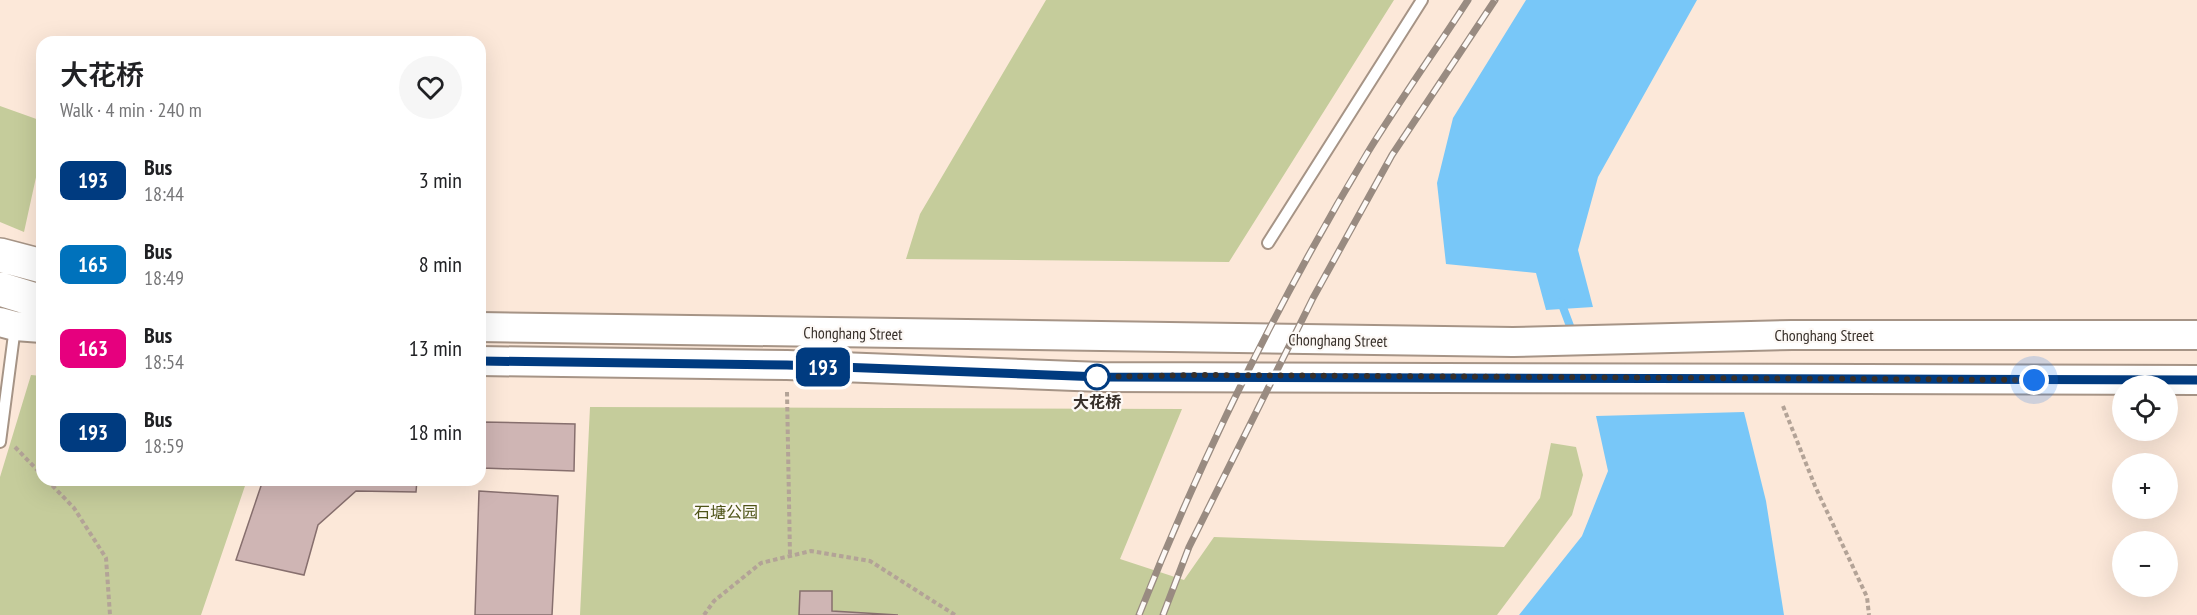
<!DOCTYPE html>
<meta charset="utf-8">
<style>
body{margin:0;font-family:"PT Sans Narrow","Noto Sans SC",sans-serif;background:#f6f6f6;color:#202124;height:100vh;display:flex;flex-direction:column;font-size:22px;white-space:nowrap}
*{box-sizing:border-box;margin:0}
p{font-size:20px;color:#757577}
.icon{flex:none;width:33px;height:33px;fill:none;stroke:currentColor;stroke-width:2;stroke-linecap:round;stroke-linejoin:round}
.map{position:relative;flex:1;overflow:hidden}
.side{position:absolute;left:36px;top:36px;width:450px;height:450px;display:flex;flex-direction:column;background:#fff;border-radius:18px;box-shadow:0 6px 24px #0002}
.side>*{flex:none}
.badge{padding:0 12px;border-radius:9px;font-size:21px;line-height:39px}
.buttons{position:absolute;left:2112px;top:375px;display:grid;gap:12px}
.buttons a{display:grid;place-items:center;width:66px;height:66px;border-radius:50%;background:#fff;box-shadow:0 6px 24px #0002;font-size:30px}
.you{position:absolute;width:30px;height:30px;margin:-15px;border:4px solid #fff;border-radius:50%;background:#1a73e8;box-shadow:0 0 0 9px #1a73e833}
.map>.badge{position:absolute;translate:-50% -50%;box-shadow:0 0 0 3px #fff}
.round{display:grid;place-items:center;flex:none;width:63px;height:63px;border-radius:32px;background:#f6f6f6}
.summary{display:flex;align-items:center;justify-content:space-between;height:102px;padding:0 24px}
h1{font-size:28px;font-weight:600;line-height:45px}
ul{padding:0;list-style:none}
li{display:flex;align-items:center;gap:18px;height:84px;padding:0 24px}
li div{flex:1}
li b{display:block;font-size:22px}
li em{font-style:normal}
li .badge{min-width:66px;font-weight:700;text-align:center}
.map>svg:first-child{display:block}
</style>
<div class="map">
<svg width="2197" height="615" viewBox="0 0 2197 615">
<rect width="100%" height="100%" fill="#fce8d9"/>
<path fill="#c5cc9b" d="M 1046,0 L 1394,0 L 1229,262 L 906,259 L 920,214 Z
M 0,106 L 42,121 L 42,150 L 24,232 L 0,222 Z
M 31,375 L 42,376 L 42,480 L 247,480 L 201,615 L 0,615 L 0,477 Z
M 590,407 L 1182,409 L 1120,559 L 1184,580 L 1214,537 L 1504,547 L 1540,498 L 1551,443 L 1576,447 L 1583,475 L 1572,515 L 1497,615 L 580,615 Z"/>
<path fill="#78c7f8" d="M 1526,0 L 1697,0 L 1598,177 L 1578,250 L 1593,307 L 1546,310 L 1536,273 L 1446,264 L 1437,183 L 1453,118 Z
M 1744,412 L 1766,501 L 1784,615 L 1519,615 L 1582,536 L 1608,471 L 1596,416 Z"/>
<g fill="none" stroke-linecap="round" stroke-linejoin="round">
<path stroke="#78c7f8" stroke-width="8" d="M 1561,302 L 1570,326"/>
</g>
<path fill="#cfb5b4" stroke="#876f6e" stroke-width="1.5" d="M 482,422 L 575,424 L 574,471 L 482,468 Z
M 263,480 L 417,480 L 416,492 L 356,491 L 318,525 L 304,575 L 236,560 Z
M 479,491 L 558,496 L 552,615 L 475,615 Z
M 800,591 L 832,591 L 832,611 L 898,615 L 799,615 Z"/>
<g fill="none" stroke-linecap="round" stroke-linejoin="round">
<g stroke="#a69486" stroke-width="14">
<path id="lane" d="M 1268,243 L 1422,0
M 0,442 L 15,327"/>
</g>
<g stroke="#a69486" stroke-width="32">
<path id="secondary" d="M 0,322 L 15,326 L 42,328
M 480,327 L 1513,342 L 1792,335 L 2197,335
M 480,361 L 787,365 L 1101,377 L 2197,380"/>
</g>
<g stroke="#a69486" stroke-width="36">
<path id="highway" d="M 0,255 L 42,266
M 0,289 L 42,302"/>
</g>
<path stroke="#b3a397" stroke-width="4" stroke-dasharray="4.5 3" stroke-linecap="butt" d="M 787,392 L 790,556
M 1783,406 L 1815,486 L 1867,597 L 1869,615
M 15,447 L 42,475
M 47,480 L 74,508 L 106,558 L 110,615
M 704,615 L 714,601 L 761,563 L 811,551 L 870,561 L 955,615"/>
<use href="#lane" stroke="#fff" stroke-width="10"/>
<use href="#secondary" stroke="#fff" stroke-width="28"/>
<use href="#highway" stroke="#fff" stroke-width="33"/>
<g stroke="#998b81" stroke-width="7">
<path id="rail" d="M 1139,615 C 1203,454 1279,300 1368,152 C 1400,100 1435,51 1468,0
M 1163,615 L 1189,547 L 1313,298 L 1392,155 L 1495,0"/>
</g>
<use href="#rail" stroke="#fdf9f6" stroke-width="4.5" stroke-dasharray="14" stroke-linecap="butt"/>
</g>
<g fill="none" stroke-linecap="round" stroke-linejoin="round">
<g stroke="#fff" stroke-width="14">
<path id="line" d="M 480,361 L 787,365 L 1101,377 L 2197,380"/>
</g>
<use href="#line" stroke="#003b80" stroke-width="9"/>
<path stroke="#372f29" stroke-width="6" stroke-dasharray="0 10.8" d="M 1097,377 L 1199,375 L 2034,380"/>
</g>
<circle fill="#fff" stroke="#003b80" stroke-width="3" cx="1097" cy="377" r="12"/>
<g text-anchor="middle" stroke-width="4.5" stroke-linejoin="round" paint-order="stroke">
<g font-size="16" fill="#372f29" stroke="#fdf9f6">
<text transform="translate(853 333) rotate(1)" y="6">Chonghang Street</text>
<text x="1824" y="341">Chonghang Street</text>
<text transform="translate(1338 340) rotate(1)" y="6">Chonghang Street</text>
</g>
<g font-size="16" font-weight="bold" fill="#372f29" stroke="#fdf9f6">
<text x="1097" y="408">大花桥</text>
</g>
<g font-size="16" fill="#4f5418" stroke="#fdf9f6">
<text x="726" y="518">石塘公园</text>
</g>
</g>
</svg>
<div class="buttons">
<a><svg class="icon" aria-label="locate" viewBox="0 0 24 24"><circle cx="12" cy="12" r="6"/><path d="M12 2v4M12 18v4M2 12h4M18 12h4"/></svg></a>
<a>+</a>
<a>−</a>
</div>
<div class="you" style="left:2034px;top:380px"></div>
<b class="badge" style="left:823px;top:367px;background:#003b80;color:#fff">193</b>
<section class="side">
<div class="summary"><div><h1>大花桥</h1><p>Walk · 4 min · 240 m</p></div><a class="round"><svg class="icon" aria-label="heart" viewBox="0 0 24 24"><path d="M12 20l-8-8c-3-5 5-10 8-4 3-6 11-1 8 4z"/></svg></a></div>
<ul>
<li><span class="badge" style="background:#003b80;color:#fff">193</span><div><b>Bus</b><p>18:44</p></div><em>3 min</em></li>
<li><span class="badge" style="background:#0072bc;color:#fff">165</span><div><b>Bus</b><p>18:49</p></div><em>8 min</em></li>
<li><span class="badge" style="background:#e6007e;color:#fff">163</span><div><b>Bus</b><p>18:54</p></div><em>13 min</em></li>
<li><span class="badge" style="background:#003b80;color:#fff">193</span><div><b>Bus</b><p>18:59</p></div><em>18 min</em></li>
</ul>
</section>
</div>
